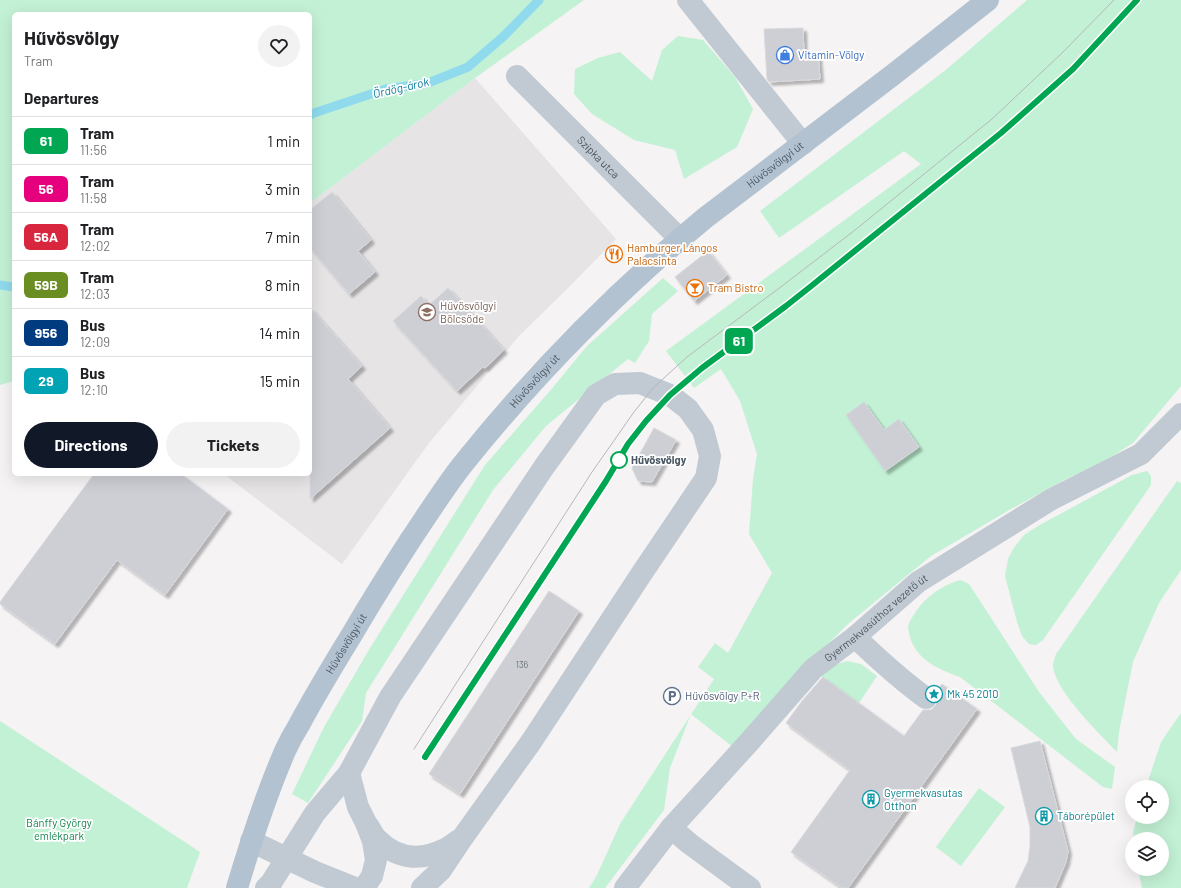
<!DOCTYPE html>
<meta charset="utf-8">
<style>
body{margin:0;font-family:Barlow,sans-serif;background:#f2f2f2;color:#202124;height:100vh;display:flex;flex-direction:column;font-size:15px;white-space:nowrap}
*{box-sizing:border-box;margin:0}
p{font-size:13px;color:#757577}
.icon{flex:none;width:22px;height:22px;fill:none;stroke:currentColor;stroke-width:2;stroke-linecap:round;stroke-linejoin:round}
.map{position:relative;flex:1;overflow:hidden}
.drawer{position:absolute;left:12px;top:12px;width:300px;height:464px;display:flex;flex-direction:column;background:#fff;border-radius:6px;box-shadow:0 4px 16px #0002}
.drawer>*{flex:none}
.badge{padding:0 8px;border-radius:6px;font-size:14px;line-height:26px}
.fabs{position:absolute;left:1125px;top:780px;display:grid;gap:8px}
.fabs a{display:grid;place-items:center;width:44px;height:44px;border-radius:50%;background:#fff;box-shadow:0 4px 16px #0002;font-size:20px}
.map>.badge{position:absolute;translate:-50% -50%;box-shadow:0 0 0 2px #fff}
h2{padding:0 12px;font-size:15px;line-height:36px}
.round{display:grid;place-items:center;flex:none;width:42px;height:42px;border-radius:21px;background:#f2f2f2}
.summary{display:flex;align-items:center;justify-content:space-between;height:68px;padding:0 12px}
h1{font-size:19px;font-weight:700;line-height:30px}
.button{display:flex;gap:8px;margin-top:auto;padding:8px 12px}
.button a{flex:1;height:46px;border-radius:24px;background:#111827;color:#fff;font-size:16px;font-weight:700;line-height:46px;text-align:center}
.button a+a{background:#f2f2f2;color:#202124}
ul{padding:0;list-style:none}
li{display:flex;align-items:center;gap:12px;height:48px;padding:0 12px;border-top:1px solid #e0e0e0}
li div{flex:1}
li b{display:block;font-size:15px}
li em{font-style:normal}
li .badge{min-width:44px;font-weight:700;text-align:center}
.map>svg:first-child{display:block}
</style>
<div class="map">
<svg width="1181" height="888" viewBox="0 0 1181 888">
<defs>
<filter id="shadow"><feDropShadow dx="3.5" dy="3.5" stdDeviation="1" flood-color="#0004"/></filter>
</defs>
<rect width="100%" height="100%" fill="#f5f3f3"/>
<path fill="#e6e4e5" d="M 475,78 L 616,239 L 568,288 L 519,336 L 429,443 L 342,564 L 224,474 L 310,474 L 310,203 Z"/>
<path fill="#c3f1d5" d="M 0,0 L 584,0 L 475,78 L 310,203 L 310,14 L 14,14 L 14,381 L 0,385 Z
M 1027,0 L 1181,0 L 1181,386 L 1133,443 L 1097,466 L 1070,477 L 1011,509 L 931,556 L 849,623 L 783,689 L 734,748 L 691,714 L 670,768 L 664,810 L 605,888 L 589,888 L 597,875 L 620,824 L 714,679 L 698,667 L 715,643 L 728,653 L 772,573 L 749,534 L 753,479 L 757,454 L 740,401 L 721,369 L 694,388 L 666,351 L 921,164 L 904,151 L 779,238 L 760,211 L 947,69 Z
M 678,36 L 703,40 L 735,77 L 753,109 L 737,147 L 684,179 L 675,150 L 634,140 L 592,114 L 574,94 L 575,69 L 598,58 L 620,52 L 652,81 L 662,50 Z
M 663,278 L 678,291 L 652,314 L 649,341 L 635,363 L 628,359 L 546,426 L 493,490 L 366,693 L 362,721 L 308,803 L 292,794 L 324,727 L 370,648 L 485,465 L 549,392 L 587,346 Z
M 1147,471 L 1151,476 L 1151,485 L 1043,640 L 1036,645 L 1029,644 L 1022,636 L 1017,622 L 1005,576 L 1008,559 L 1013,549 L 1024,535 L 1038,526 L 1132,475 Z
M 1177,481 L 1181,483 L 1181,570 L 1159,603 L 1133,662 L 1119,732 L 1117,752 C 1099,733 1055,691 1053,666 C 1053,662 1055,658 1056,654 Z
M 961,580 L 969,584 L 1039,692 L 1076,739 L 1115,767 L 1112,789 L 1103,787 L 960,677 C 938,669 914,659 909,633 C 909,631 908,629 908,627 C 909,620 916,612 920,606 C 930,594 946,583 961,580 Z
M 847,661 L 861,664 L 877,676 L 859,703 L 820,675 L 831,666 Z
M 1181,713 L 1181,888 L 1142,888 L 1138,869 L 1162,869 L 1162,839 L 1134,839 L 1133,833 L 1137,817 L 1162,817 L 1162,787 L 1146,787 L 1161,742 Z
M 0,721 L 200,852 L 187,888 L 0,888 Z
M 979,788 L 1005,807 L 961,866 L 936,847 Z"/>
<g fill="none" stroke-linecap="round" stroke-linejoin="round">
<path stroke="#90daee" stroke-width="9" d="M 310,115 L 314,113 L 386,89 L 428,83 L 468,67 L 504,36 L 539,0
M 0,285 L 14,287"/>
</g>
<path fill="#cdcfd5" stroke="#d7d9de" filter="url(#shadow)" d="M 803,28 L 804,55 L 818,54 L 820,79 L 769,82 L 767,79 L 764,29 Z
M 332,192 L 371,240 L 358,251 L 375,272 L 349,294 L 310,248 L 310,210 Z
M 708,251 L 727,275 L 694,301 L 675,277 Z
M 448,288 L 504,350 L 485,368 L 483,367 L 457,391 L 393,321 L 421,296 L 429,305 Z
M 310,308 L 362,366 L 348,379 L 390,428 L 310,499 Z
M 864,402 L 884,430 L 899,419 L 919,447 L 885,471 L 846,415 Z
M 654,428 L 676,440 L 652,482 L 638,481 L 632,468 Z
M 94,474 L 181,474 L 228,509 L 165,595 L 117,560 L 55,644 L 0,604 L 0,602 Z
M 549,591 L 579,611 L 460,794 L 429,774 Z
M 823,677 L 904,736 L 923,710 L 931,710 L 936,705 L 938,699 L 936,691 L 942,684 L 977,709 L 848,888 L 842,888 L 791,852 L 850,770 L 786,723 L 802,701 Z
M 1040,741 L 1068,851 L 1066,862 L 1055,888 L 1015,888 L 1028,861 L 1030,846 L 1030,827 L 1011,748 Z"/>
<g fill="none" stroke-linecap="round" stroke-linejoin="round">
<g stroke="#c1cad2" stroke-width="22">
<path d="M 688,0 L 803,144"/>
<path id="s1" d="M 517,76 L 680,239"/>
<path d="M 855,637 C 878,659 901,680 926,698"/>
<path d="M 349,773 L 358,807 L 366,823 L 373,841 L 376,860 L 372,876 L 364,888"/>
<path d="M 369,827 C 372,832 374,837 378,840 C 397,859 420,861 443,850 C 449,848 454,843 459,840"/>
<path d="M 671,828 L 690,844 L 750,888"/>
<path d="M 251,841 L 315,872 L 355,888"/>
<path d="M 266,888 L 271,883 L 315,813 L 349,773 L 390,697 L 544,467 L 596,395 L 615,384 L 640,383 L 670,395 L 688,409 L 703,430 L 710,456 L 706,478 L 642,573 L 531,742 L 463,837 L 441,870 L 422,888"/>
<path id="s2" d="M 625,888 L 671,828 L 751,740 L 813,669 L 855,637 L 918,582 L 1052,499 L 1141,454 L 1181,414"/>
</g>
<path stroke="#b3c2d1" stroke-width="22" id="s3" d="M 237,888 C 251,841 266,795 285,751 C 289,742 294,733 299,725 C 316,693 335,662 354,631 C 372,600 391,570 411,539 C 428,514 444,488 463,464 C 535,374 617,291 705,218 L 894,74 L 988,0"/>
<path stroke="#b5b8bd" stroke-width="1" d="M 414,749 L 592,472 L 634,412 L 653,388 L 687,357 L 786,283 L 855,230 L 992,119 L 1061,54 L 1114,0
M 425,757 L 606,481 L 628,444 L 646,421 L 670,395 L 682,384 L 702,368 L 786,306 L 1001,133 L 1073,69 L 1137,0"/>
</g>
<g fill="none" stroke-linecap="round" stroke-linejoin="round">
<g stroke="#fff" stroke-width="9">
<path id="line" d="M 425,757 L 606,481 L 628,444 L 646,421 L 670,395 L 702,368 L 786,306 L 810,287 L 1001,133 L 1073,69 L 1137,0"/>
</g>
<use href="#line" stroke="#00a651" stroke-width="6"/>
</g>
<defs>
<g id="shop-ring" transform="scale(0.9)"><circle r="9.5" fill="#fff" stroke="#3f7fe0" stroke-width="1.5"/><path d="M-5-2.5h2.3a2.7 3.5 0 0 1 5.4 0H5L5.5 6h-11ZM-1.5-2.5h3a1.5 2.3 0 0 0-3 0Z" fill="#3f7fe0"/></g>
<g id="restaurant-ring" transform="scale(0.9)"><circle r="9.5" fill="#fff" stroke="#e8710a" stroke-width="1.5"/><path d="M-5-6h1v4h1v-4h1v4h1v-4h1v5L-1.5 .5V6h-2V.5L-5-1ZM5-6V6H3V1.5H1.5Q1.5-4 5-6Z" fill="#e8710a"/></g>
<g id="bar-ring" transform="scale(0.9)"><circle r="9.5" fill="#fff" stroke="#e8710a" stroke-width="1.5"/><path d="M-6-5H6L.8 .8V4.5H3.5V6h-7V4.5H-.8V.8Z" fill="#e8710a"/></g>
<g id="school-ring" transform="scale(0.9)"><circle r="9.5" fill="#fff" stroke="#8d6e63" stroke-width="1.5"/><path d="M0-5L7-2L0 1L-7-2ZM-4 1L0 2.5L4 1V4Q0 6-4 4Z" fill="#8d6e63"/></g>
<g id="sight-ring" transform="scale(0.9)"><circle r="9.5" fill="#fff" stroke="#0f9aa8" stroke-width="1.5"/><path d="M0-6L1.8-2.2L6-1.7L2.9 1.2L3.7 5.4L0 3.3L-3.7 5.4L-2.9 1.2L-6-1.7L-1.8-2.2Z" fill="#0f9aa8"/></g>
<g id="parking-ring" transform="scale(0.9)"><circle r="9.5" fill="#fff" stroke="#5c6f8a" stroke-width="1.5"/><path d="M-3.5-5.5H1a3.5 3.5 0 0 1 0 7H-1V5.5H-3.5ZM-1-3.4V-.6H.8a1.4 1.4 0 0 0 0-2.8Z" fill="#5c6f8a"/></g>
<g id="building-ring" transform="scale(0.9)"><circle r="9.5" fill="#fff" stroke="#0f9aa8" stroke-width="1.5"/><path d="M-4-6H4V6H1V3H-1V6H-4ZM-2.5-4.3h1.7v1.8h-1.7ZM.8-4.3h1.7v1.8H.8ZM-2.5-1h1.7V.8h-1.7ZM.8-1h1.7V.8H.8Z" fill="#0f9aa8"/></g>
</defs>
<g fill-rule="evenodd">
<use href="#shop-ring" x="785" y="55"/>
<use href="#restaurant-ring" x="614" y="254"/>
<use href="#bar-ring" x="695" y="288"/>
<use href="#school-ring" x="427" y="312"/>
<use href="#sight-ring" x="934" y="694"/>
<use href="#parking-ring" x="672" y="696"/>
<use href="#building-ring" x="871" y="799"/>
<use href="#building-ring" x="1044" y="816"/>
</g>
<circle fill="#fff" stroke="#00a651" stroke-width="2" cx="619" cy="460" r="8"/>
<g text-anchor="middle" stroke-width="3.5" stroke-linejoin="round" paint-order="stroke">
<g font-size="9" fill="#6b747e">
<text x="522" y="668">136</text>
</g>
<g font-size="11" fill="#366cbe" stroke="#fff" text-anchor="start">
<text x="798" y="59">Vitamin-Völgy</text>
</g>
<g font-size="11" fill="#4a5661" stroke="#fff">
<text dy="4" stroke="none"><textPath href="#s1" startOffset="115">Szipka utca</textPath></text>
<text dy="4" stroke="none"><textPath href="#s3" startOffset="917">Hűvösvölgyi út</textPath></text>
<text dy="4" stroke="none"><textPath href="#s3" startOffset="593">Hűvösvölgyi út</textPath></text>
<text dy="4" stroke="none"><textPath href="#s2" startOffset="370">Gyermekvasúthoz vezető út</textPath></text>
<text dy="4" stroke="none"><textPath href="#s3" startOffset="269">Hűvösvölgyi út</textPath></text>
</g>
<g font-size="11" fill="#c56008" stroke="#fff" text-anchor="start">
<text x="627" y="252">Hamburger Lángos<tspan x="627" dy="13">Palacsinta</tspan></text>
<text x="708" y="292">Tram Bistro</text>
</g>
<g font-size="11" fill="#785e54" stroke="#fff" text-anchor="start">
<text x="440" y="310">Hűvösvölgyi<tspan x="440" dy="13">Bölcsőde</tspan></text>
</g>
<g font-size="11" font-weight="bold" fill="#4a5661" stroke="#fff" text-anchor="start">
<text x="631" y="464">Hűvösvölgy</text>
</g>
<g font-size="11" fill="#0d838f" stroke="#fff" text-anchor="start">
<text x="947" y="698">Mk 45 2010</text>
<text x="884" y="797">Gyermekvasutas<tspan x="884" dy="13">Otthon</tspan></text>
<text x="1057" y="820">Táborépület</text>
</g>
<g font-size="11" fill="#4e5e75" stroke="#fff" text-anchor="start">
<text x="685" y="700">Hűvösvölgy P+R</text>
</g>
<g font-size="11" fill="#17864f" stroke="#fff">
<text x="59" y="827">Bánffy György<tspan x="59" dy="13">emlékpark</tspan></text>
</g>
<g font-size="12" font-style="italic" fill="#0c7c9b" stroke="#fff">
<text transform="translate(401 88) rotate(-13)" y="4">Ördög-árok</text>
</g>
</g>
</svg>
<div class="fabs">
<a><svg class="icon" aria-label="locate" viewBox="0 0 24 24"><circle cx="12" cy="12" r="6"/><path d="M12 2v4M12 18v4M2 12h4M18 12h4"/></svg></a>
<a><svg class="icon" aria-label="layers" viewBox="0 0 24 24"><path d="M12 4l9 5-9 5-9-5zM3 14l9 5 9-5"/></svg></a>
</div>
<b class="badge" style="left:739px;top:341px;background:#00a651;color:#fff">61</b>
<section class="drawer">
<div class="summary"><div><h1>Hűvösvölgy</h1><p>Tram</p></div><a class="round"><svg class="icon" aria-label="heart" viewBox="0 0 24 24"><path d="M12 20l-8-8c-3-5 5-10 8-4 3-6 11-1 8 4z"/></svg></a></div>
<h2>Departures</h2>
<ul>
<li><span class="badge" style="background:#00a651;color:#fff">61</span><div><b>Tram</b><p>11:56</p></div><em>1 min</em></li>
<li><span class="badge" style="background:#e6007e;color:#fff">56</span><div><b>Tram</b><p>11:58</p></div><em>3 min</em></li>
<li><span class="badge" style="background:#d7263d;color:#fff">56A</span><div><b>Tram</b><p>12:02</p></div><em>7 min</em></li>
<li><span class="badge" style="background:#6b8e23;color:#fff">59B</span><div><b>Tram</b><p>12:03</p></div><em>8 min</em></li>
<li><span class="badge" style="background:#003b80;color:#fff">956</span><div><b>Bus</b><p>12:09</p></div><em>14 min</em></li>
<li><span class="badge" style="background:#00a3b4;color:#fff">29</span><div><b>Bus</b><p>12:10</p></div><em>15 min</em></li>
</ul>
<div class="button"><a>Directions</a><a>Tickets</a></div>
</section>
</div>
